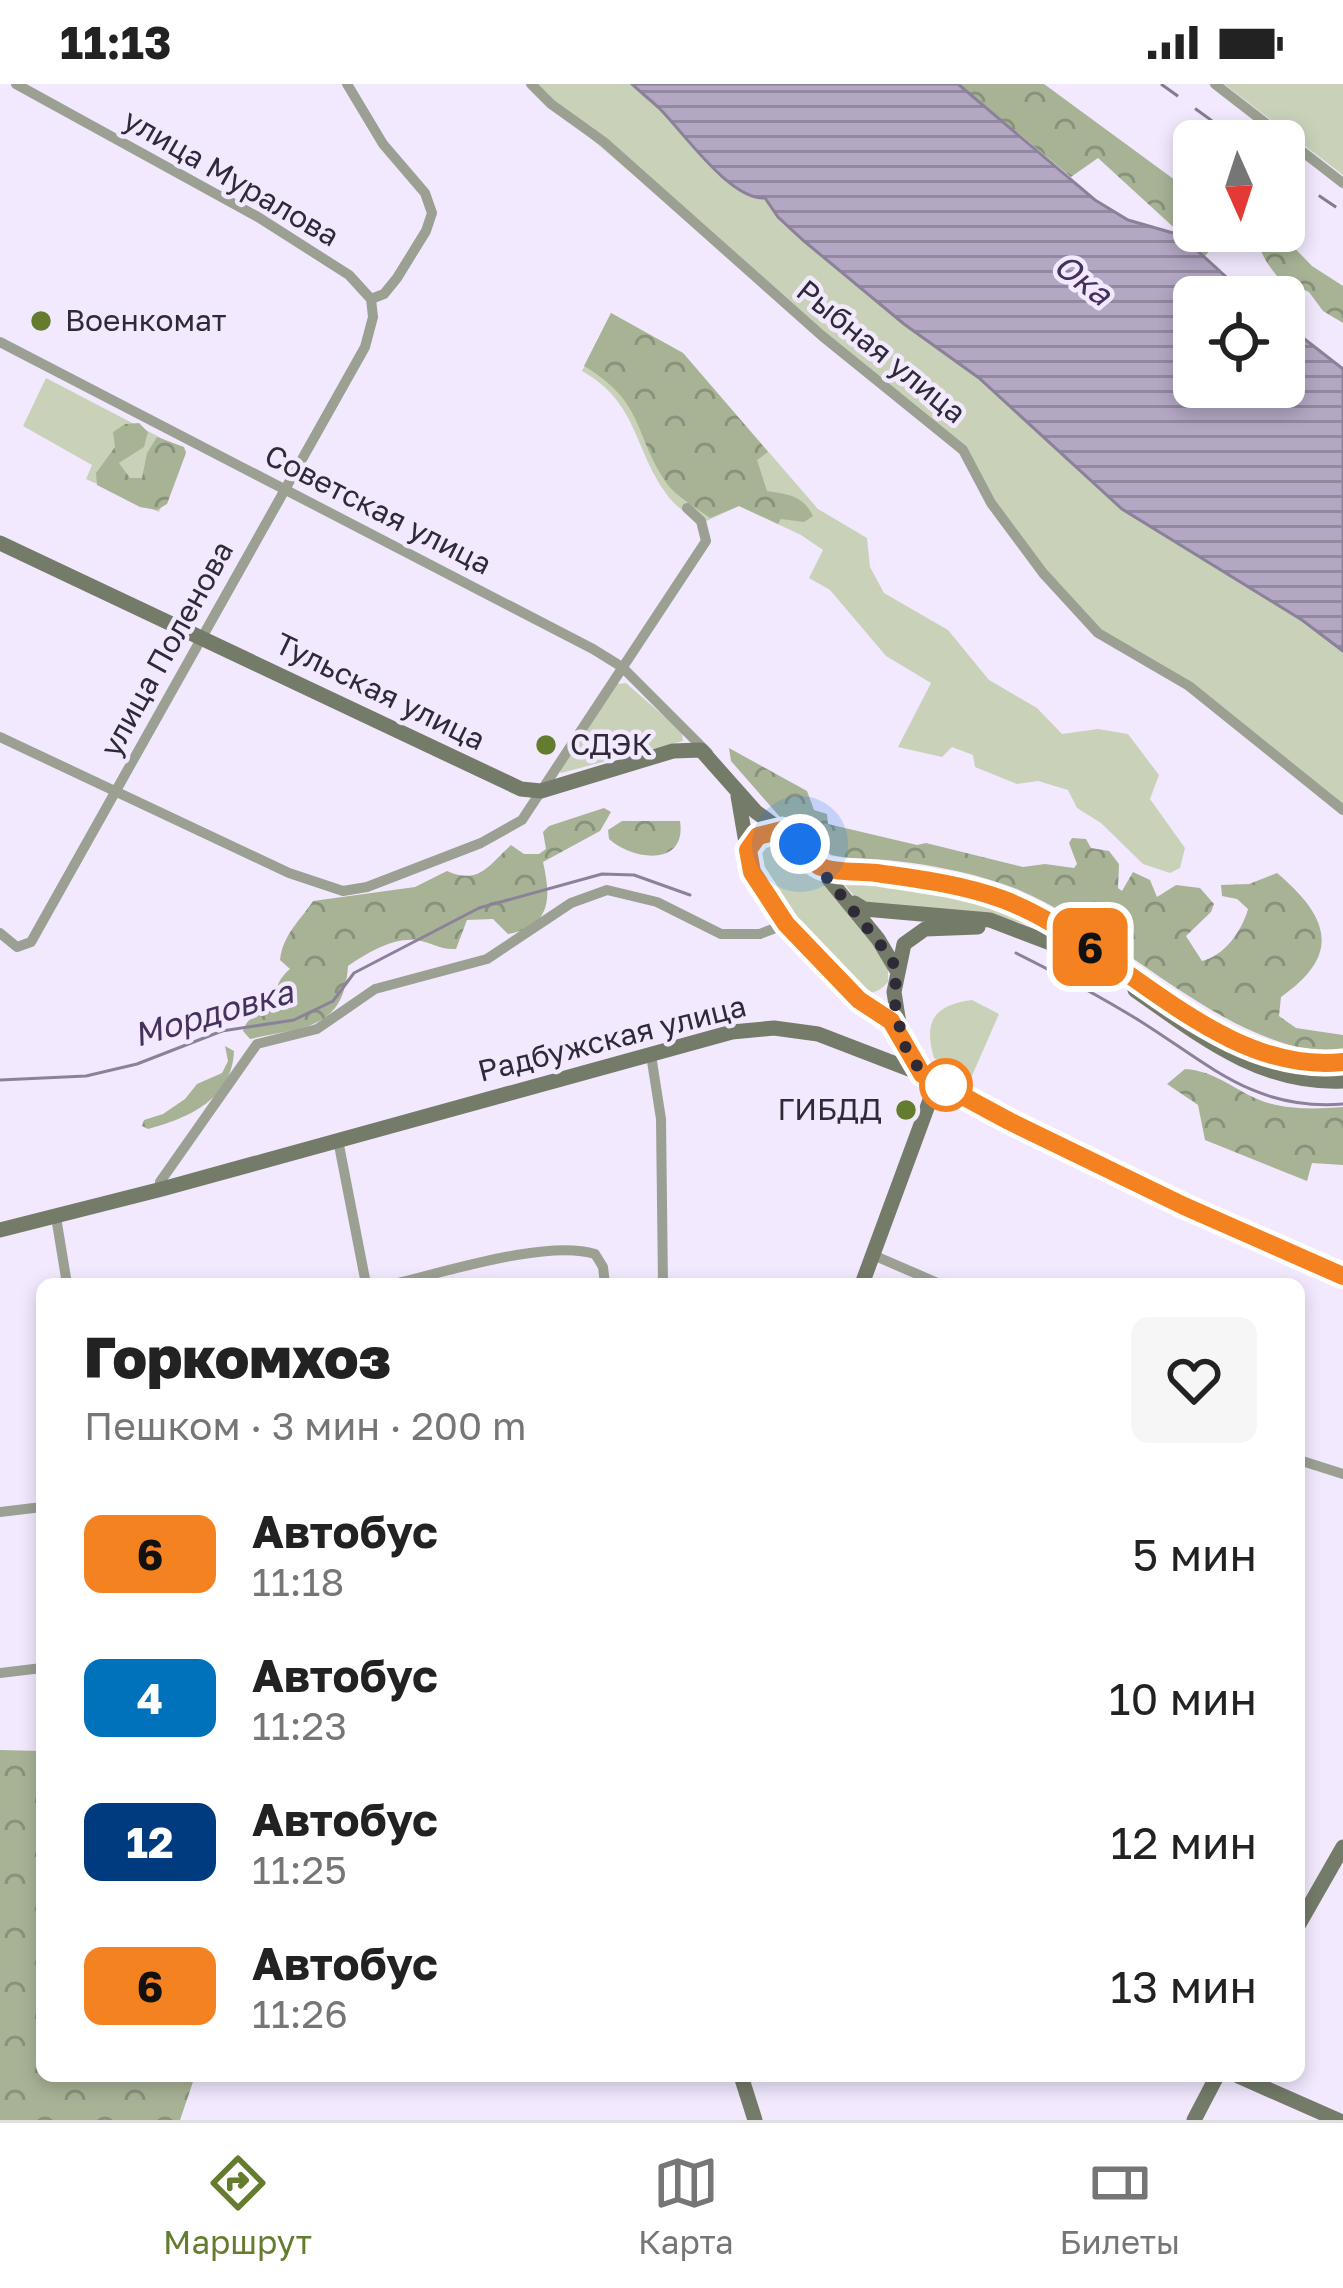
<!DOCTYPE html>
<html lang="ru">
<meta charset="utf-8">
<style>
body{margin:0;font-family:"Golos Text",sans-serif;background:#f6f6f6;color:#222;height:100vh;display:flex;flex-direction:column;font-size:45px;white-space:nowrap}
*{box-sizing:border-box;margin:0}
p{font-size:39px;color:#767676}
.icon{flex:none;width:66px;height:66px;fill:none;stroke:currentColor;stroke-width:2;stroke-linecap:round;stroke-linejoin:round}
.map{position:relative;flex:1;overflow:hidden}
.drawer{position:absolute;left:36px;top:1194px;width:1269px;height:804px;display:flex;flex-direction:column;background:#fff;border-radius:18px;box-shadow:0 6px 18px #0003}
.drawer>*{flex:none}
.badge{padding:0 24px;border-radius:18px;font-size:42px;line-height:78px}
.needle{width:78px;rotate:177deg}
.tools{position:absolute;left:1173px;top:36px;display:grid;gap:24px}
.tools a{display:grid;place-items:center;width:132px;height:132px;border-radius:18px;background:#fff;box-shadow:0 6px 18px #0003;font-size:60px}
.you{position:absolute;width:60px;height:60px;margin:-30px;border:9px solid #fff;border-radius:50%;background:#1a73e8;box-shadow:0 0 0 18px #1a73e833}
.map>.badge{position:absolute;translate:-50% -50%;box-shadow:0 0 0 6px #fff}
.round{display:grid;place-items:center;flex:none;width:126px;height:126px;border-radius:18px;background:#f6f6f6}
.summary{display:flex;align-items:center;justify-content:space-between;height:204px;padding:0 48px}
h1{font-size:57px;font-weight:800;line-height:90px}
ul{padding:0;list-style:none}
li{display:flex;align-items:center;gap:36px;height:144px;padding:0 48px}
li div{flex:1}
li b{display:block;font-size:45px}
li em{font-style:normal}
li .badge{min-width:132px;font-weight:700;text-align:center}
.status{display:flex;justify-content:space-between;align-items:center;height:84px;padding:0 60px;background:#fff;direction:ltr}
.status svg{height:33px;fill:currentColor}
.tab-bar{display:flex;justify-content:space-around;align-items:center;height:168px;border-top:3px solid #e0e0e0;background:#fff;font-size:33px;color:#767676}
.tab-bar a{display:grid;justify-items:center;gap:6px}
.tab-bar .selected{color:#647c2e}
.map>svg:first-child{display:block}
</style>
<div class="status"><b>11:13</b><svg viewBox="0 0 49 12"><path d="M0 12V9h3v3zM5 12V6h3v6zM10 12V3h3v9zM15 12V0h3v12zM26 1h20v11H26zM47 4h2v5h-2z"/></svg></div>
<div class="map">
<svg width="1343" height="2036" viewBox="0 0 1343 2036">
<defs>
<pattern id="forest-crowns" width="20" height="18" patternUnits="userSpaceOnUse" patternTransform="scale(3)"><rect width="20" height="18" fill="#a8b396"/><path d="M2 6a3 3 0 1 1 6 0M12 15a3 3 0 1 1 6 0" fill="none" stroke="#89927b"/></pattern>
<pattern id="water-rules" width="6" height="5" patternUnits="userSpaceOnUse" patternTransform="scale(3)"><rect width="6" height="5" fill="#b3a7c4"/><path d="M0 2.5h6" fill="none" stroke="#9288a0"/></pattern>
</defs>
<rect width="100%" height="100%" fill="#f2e9ff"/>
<path fill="#c9d2b9" d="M 527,0 L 632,0 L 662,26 L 690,61 L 765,114 L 778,133 L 804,157 L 904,240 L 979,294 L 1122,425 L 1302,536 L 1343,567 L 1343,729 L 1189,606 L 1114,563 L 1040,492 L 968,377 Z
M 1224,0 L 1343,0 L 1343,91 Z
M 611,229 L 683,269 L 818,425 L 867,454 L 870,483 L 884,509 L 948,546 L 989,596 L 1037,624 L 1062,650 L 1098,645 L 1128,650 L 1159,691 L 1150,715 L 1185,764 L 1180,784 L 1170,789 L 1143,780 L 1101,739 L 1077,724 L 1068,706 L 1038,697 L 1017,700 L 975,683 L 973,671 L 952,663 L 942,673 L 898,663 L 931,599 L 886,572 L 830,506 L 809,494 L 823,466 L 801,451 L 739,422 L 700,440 C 688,430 673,421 665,408 C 633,362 637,318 582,287 Z
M 46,294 L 186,367 L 159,428 L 86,395 L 92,381 L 23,342 Z
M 626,599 L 682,648 L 683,657 L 561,689 L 559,686 L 617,600 Z
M 771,754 L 787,756 L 888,877 L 888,898 C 879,908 871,912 858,905 L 760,789 L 757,771 Z
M 837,792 C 926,801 984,806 1064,852 L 1001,833 L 875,822 L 856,814 Z
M 972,916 L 999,930 L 971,994 L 934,974 C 923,937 934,921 972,916 Z"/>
<path fill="url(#forest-crowns)" d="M 959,0 L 1044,0 L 1194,110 L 1194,147 L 1228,147 L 1205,172 L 1098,74 L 1071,93 Z
M 1269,148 L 1282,151 L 1312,182 L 1343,202 L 1343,239 L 1323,227 L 1309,208 L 1300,204 L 1291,207 C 1278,195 1260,173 1258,156 Z
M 611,229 L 683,269 L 768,368 L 757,376 L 767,407 C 787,410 803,411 813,432 L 804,438 L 781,435 L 778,440 L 739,422 L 710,434 C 695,423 675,412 665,397 C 633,347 644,318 584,282 Z
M 139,339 L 148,348 L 144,363 L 119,379 L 130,394 L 142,394 L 147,369 L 157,353 L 184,363 L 186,369 L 167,420 L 157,426 L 140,423 L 97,401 L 96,389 L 115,363 L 113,348 L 125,340 Z
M 729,664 L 807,707 L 814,726 L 827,730 L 828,740 L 917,761 L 926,759 L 1023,783 L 1045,780 L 1074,784 L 1077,780 L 1069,759 L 1072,754 L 1086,755 L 1091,764 L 1109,767 L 1119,780 L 1118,804 L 1122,807 L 1133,788 L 1150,796 L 1157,813 L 1176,801 L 1200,804 L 1214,820 L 1211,828 L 1186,852 L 1202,877 C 1224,872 1242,847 1248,825 L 1237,815 L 1222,812 L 1221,801 L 1249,800 L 1277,789 C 1328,832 1343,870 1281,913 L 1279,932 L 1296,944 L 1343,951 L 1343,968 C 1229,971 1123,850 1019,806 C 982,791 935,781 895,777 C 873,774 852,776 831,771 L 800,739 L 780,733 L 731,677 Z
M 604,724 L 611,728 L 600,747 L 543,778 C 551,813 552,842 508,850 L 493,835 L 467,836 L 456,865 C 439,866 432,858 416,856 C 392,854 367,869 348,882 C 344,947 302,943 250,955 L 243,947 C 248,931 260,931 270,918 C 279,905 275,898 290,885 L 280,876 C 283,850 300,837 313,817 L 415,803 L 447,787 C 479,801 488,782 511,761 L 524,770 L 539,770 L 546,765 L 543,748 L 549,742 Z
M 622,737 L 680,737 C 687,784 632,776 609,755 L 608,746 Z
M 225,962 L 234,967 C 232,1015 189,1034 148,1045 L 142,1042 L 144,1036 L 163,1030 L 185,1015 L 197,1000 L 222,989 L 228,977 Z
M 1185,985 C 1217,987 1236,1008 1265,1018 C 1289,1026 1318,1025 1343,1023 L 1343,1081 L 1312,1079 L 1307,1097 L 1205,1056 L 1198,1021 L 1167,1000 Z
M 0,1666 L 42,1667 L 42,1992 L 195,1992 L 180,2036 L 0,2036 Z"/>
<path fill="url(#water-rules)" stroke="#8b829a" stroke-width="3" d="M 632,0 L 958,0 L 1095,116 L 1128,136 L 1173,149 L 1189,159 L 1248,213 L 1194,213 L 1194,303 L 1284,303 L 1284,239 L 1343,285 L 1343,567 L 1302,536 L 1122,425 L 979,294 L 904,240 L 804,157 L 778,133 L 765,114 C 730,116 684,49 660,25 C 651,16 641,9 632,0 Z"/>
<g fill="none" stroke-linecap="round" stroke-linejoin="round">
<path stroke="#8b829a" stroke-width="3" d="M 1016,869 C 1058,890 1100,912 1140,937 C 1210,981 1255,1027 1343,1020
M 0,996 L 86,992 L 137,980 L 222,947 L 294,936 L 333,917 L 354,889 L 479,824 L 602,790 L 634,791 L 690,811"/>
<path stroke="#9ba093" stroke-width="10" d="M 347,0 L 383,60 L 425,109 L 432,129 L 426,147 L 397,194 L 384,210 L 371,215
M 531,0 L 551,20 L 604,58 L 821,251 L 963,366 L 991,419 L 1043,489 L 1098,549 L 1189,602 L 1343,726
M 1215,0 L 1343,99
M 0,258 L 593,565 L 622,583 L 708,669
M 0,653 L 289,789 L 343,807 L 367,803 L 481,759 L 522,736 L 706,457 L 701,437 L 687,424
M 0,849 L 17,863 L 31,858 L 365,263 L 373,233 L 371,215 L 349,191 L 258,133 L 16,0
M 651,971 L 661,1035 L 663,1200
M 338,1056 L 366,1200
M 162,1105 L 160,1098 L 257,960 L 317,945 L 375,905 L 487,875 L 571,819 L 607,806 L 657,818 L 721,850 L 760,850 L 786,840
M 56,1133 L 67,1200
M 873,1171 L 940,1200
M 394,1200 C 445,1188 548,1155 595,1170 L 603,1183 L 605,1200
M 1299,1376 L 1343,1390
M 0,1428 L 42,1423
M 0,1589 L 42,1584"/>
<path stroke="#747b68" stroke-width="15" d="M 0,459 L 521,705 L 541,707 L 673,667 L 701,666 L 756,728 L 800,760 L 878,855 L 896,885
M 738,712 L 751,788 L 760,806 L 786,840 L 859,916 L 891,937 L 922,990
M 819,782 C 881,789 951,792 1009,817 C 1114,864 1225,991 1343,978
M 854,819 L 864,825 L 990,836 L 1074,868 L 1110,888
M 1135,906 C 1199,951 1260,1001 1343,997
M 900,946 L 894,908 L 904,860 L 925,845 L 978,843
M 0,1146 L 162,1105 L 732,948 L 774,944 L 818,950 L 922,990 L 1009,1037 L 1184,1122 L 1343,1192
M 862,1200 L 937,997
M 1299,1840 L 1343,1763
M 741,1992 L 755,2036
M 1238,1992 L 1338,2036
M 1194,2036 L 1217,1992"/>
<path stroke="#827c8d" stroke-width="3" stroke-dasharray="21 21" stroke-linecap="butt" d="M 1161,0 L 1240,57
M 1284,88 L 1343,128"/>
</g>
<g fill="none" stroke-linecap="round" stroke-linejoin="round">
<g stroke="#fff" stroke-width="27">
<path id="line" d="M 1343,978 C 1216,992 1115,857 1002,815 C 961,800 918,795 876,789 C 860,787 836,789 821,783 C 808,777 794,755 782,746 L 758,752 L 748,766 L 752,788 L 786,840 L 859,916 L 891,937 L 922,990 L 1009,1037 L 1184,1122 L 1343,1192"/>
</g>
<use href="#line" stroke="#f58220" stroke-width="18"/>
<path stroke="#2f2a37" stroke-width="12" stroke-dasharray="0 21.6" d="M 800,760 L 888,870 L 896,884 L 895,920 L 903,959 L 922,990 L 946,1001"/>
</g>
<g fill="#647c2e" stroke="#f2e9ff" stroke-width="4.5">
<circle cx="41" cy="237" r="12"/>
<circle cx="546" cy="661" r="12"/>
<circle cx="906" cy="1026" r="12"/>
</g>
<circle fill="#fff" stroke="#f58220" stroke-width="6" cx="946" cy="1001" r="24"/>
<g text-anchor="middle" stroke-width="9" stroke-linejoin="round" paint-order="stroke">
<g font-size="30" fill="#2f2a37" stroke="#f2e9ff">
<text transform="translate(231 94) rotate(30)" y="10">улица Муралова</text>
<text transform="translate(881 268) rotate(39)" y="10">Рыбная улица</text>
<text transform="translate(378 426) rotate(27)" y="10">Советская улица</text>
<text transform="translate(167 565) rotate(-61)" y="10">улица Поленова</text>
<text transform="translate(380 608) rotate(26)" y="10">Тульская улица</text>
<text transform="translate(612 955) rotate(-14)" y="10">Радбужская улица</text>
</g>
<g font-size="30" fill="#2f2a37" stroke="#f2e9ff" text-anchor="start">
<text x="65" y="247">Военкомат</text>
<text x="570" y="671">СДЭК</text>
<text x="882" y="1036" text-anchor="end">ГИБДД</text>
</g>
<g font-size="33" font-style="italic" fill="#45325c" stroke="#f2e9ff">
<text transform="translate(1083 195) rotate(37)" y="12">Ока</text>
<text transform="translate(213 929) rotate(-16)" y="12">Мордовка</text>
</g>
</g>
</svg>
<div class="tools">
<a><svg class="needle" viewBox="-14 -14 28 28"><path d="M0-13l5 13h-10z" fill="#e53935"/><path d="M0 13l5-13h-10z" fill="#767676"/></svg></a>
<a><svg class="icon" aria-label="locate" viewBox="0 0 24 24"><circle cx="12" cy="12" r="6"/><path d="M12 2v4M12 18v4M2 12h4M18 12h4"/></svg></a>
</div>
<div class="you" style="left:800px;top:760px"></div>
<b class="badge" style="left:1090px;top:863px;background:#f58220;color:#111">6</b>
<section class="drawer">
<div class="summary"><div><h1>Горкомхоз</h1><p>Пешком · 3 мин · 200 m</p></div><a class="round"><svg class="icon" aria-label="heart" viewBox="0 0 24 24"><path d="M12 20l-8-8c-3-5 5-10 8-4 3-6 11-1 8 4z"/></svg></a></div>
<ul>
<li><span class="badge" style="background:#f58220;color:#111">6</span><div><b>Автобус</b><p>11:18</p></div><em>5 мин</em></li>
<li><span class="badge" style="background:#0072bc;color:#fff">4</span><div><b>Автобус</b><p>11:23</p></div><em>10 мин</em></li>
<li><span class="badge" style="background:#003b80;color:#fff">12</span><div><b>Автобус</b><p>11:25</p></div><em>12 мин</em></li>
<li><span class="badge" style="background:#f58220;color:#111">6</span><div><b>Автобус</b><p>11:26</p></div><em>13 мин</em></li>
</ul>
</section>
</div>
<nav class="tab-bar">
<a class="selected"><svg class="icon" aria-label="directions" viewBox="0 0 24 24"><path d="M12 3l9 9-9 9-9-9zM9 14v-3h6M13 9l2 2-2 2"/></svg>Маршрут</a>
<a><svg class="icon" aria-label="map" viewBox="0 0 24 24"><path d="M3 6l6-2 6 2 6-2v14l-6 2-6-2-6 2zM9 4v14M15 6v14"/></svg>Карта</a>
<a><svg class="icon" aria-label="tickets" viewBox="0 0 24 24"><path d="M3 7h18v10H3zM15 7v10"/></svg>Билеты</a>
</nav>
